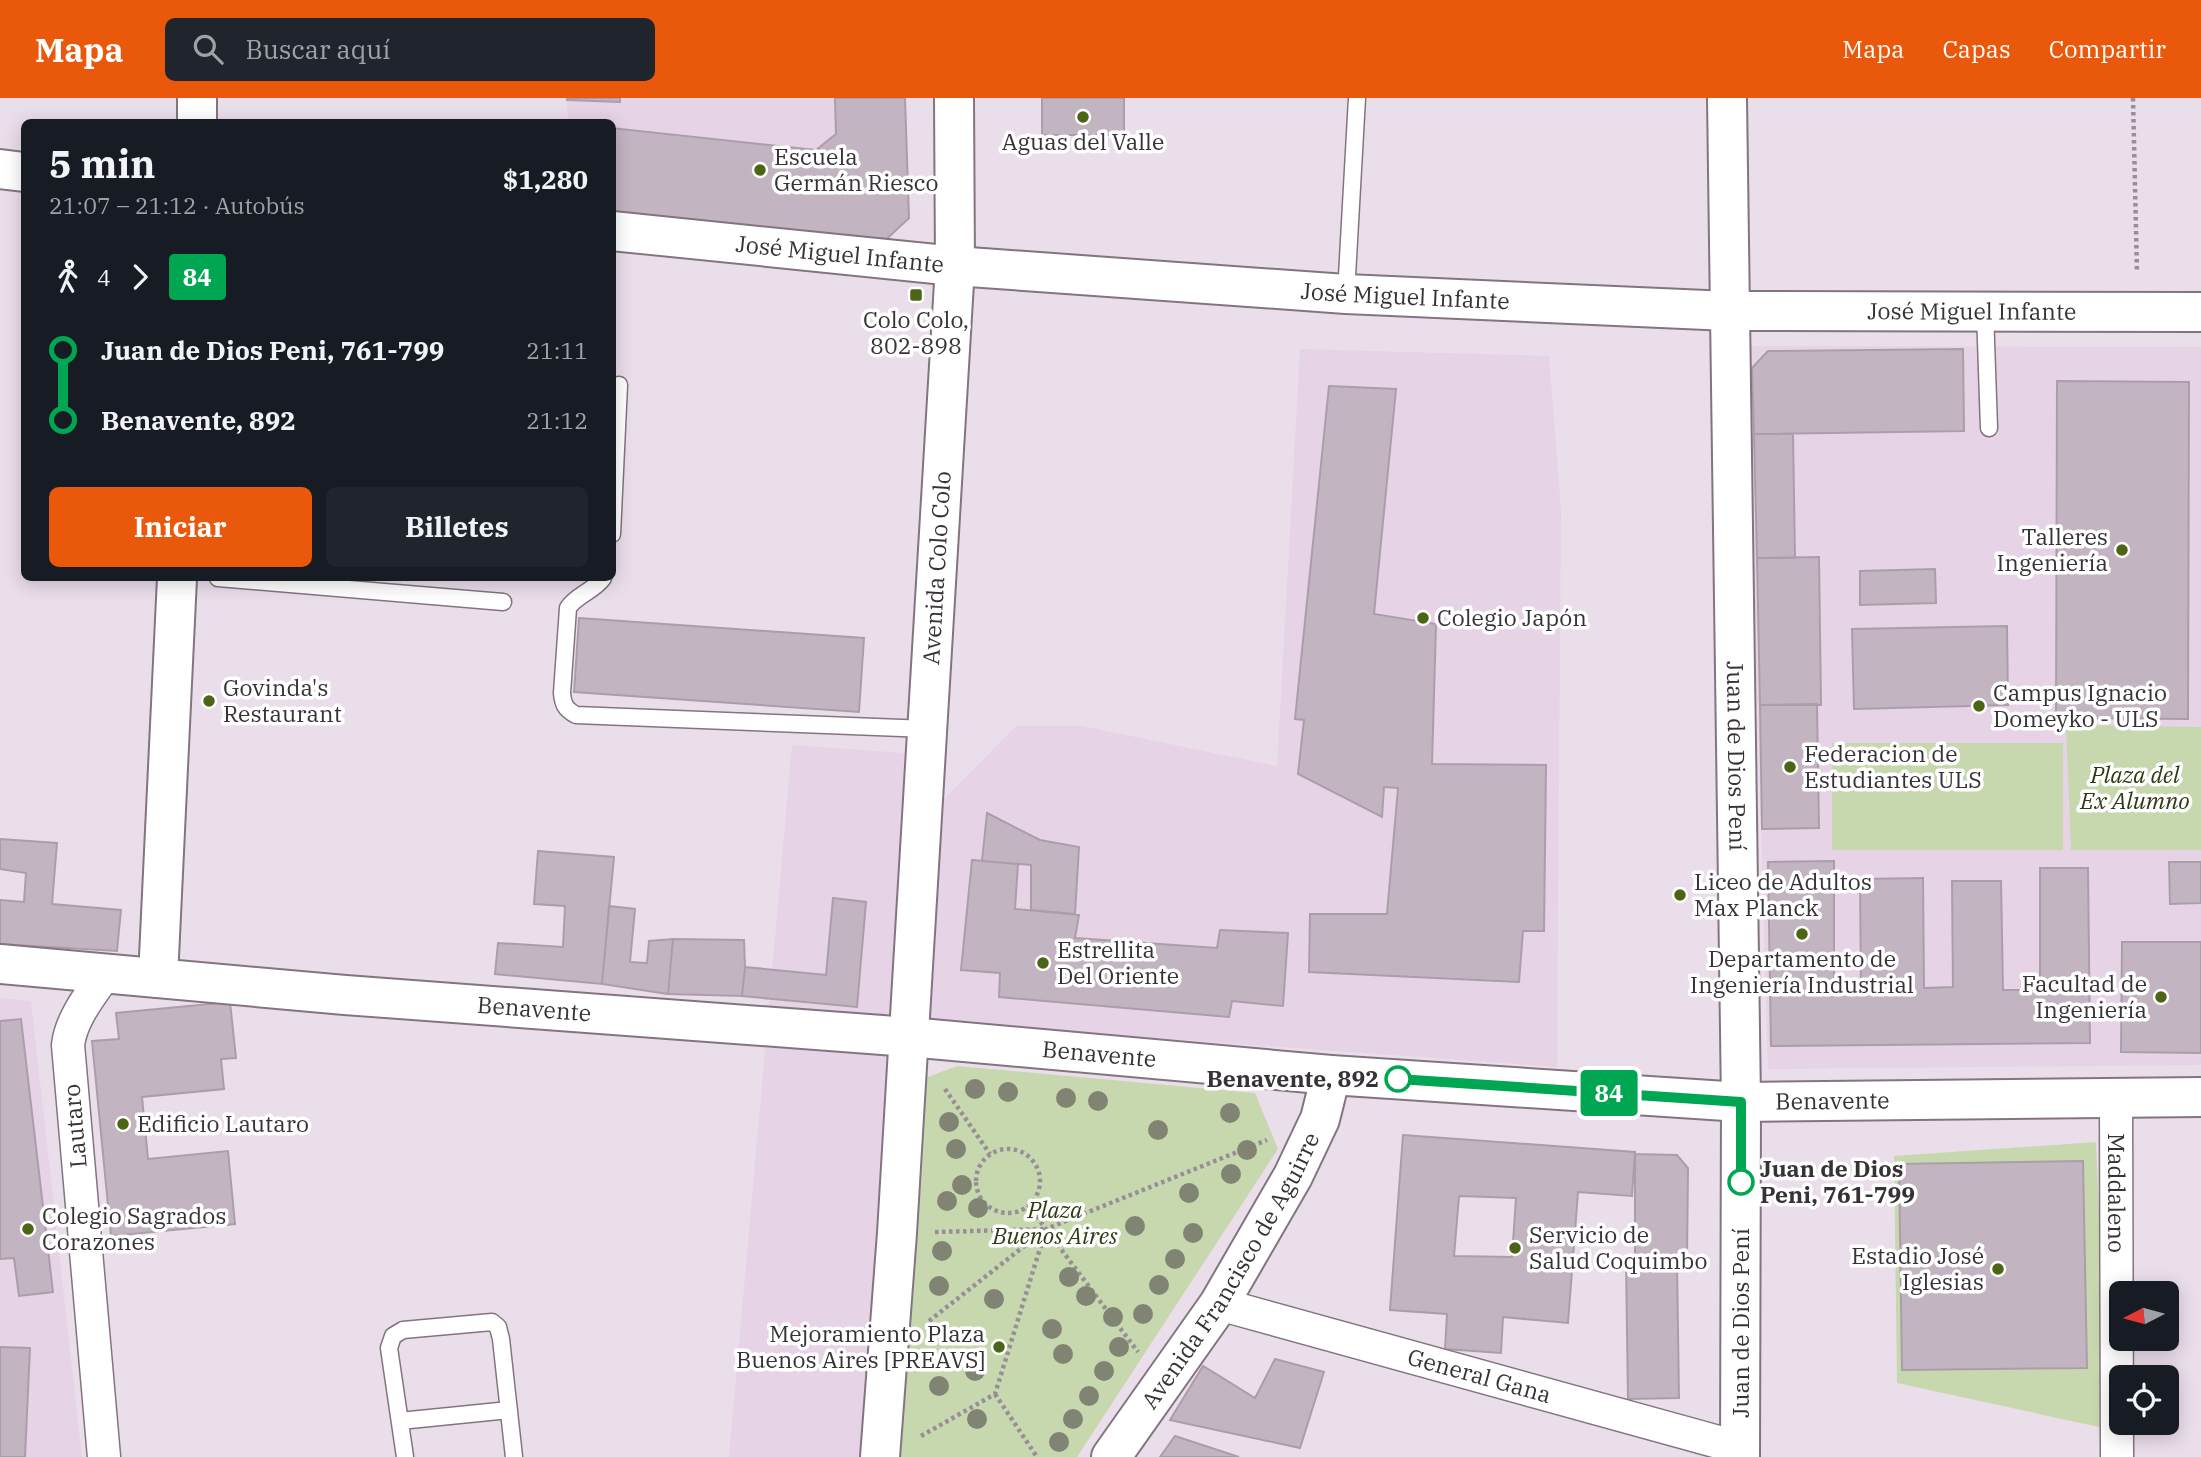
<!DOCTYPE html>
<html lang="es">
<meta charset="utf-8">
<style>
body{margin:0;font-family:"IBM Plex Serif",serif;background:#20242c;color:#f1f3f6;height:100vh;display:flex;flex-direction:column;font-size:26px;white-space:nowrap}
*{box-sizing:border-box;margin:0}
p{font-size:23px;color:#9ea1a6}
.icon{flex:none;width:38px;height:38px;fill:none;stroke:currentColor;stroke-width:2;stroke-linecap:round;stroke-linejoin:round}
.map{position:relative;flex:1;overflow:hidden}
.details{position:absolute;left:21px;top:21px;width:595px;height:462px;display:flex;flex-direction:column;background:#171b24;border-radius:10px;box-shadow:0 4px 18px #0003}
.details>*{flex:none}
.badge{padding:0 14px;border-radius:5px;font-size:24px;line-height:46px}
.needle{width:46px;rotate:264deg}
.buttons{position:absolute;left:2109px;top:1183px;display:grid;gap:14px}
.buttons a{display:grid;place-items:center;width:70px;height:70px;border-radius:10px;background:#171b24;box-shadow:0 4px 18px #0003;font-size:35px}
.map>.badge{position:absolute;translate:-50% -50%;box-shadow:0 0 0 4px #fff}
.legs{display:flex;align-items:center;gap:10px;height:77px;padding:0 28px;font-size:23px}
.legs p{margin-inline-start:auto}
.summary{display:flex;align-items:center;justify-content:space-between;height:119px;padding:0 28px}
h1{font-size:38px;font-weight:700;line-height:52px}
.button{display:flex;gap:14px;margin-top:auto;padding:14px 28px}
.button a{flex:1;height:80px;border-radius:10px;background:#ea580c;color:#fff;font-size:28px;font-weight:700;line-height:80px;text-align:center}
.button a+a{background:#20242c;color:#f1f3f6}
ul{padding:0 28px;list-style:none}
li{display:flex;align-items:center;gap:24px;height:70px;font-size:26px}
li i{display:grid;place-items:center;width:10px;height:100%;margin:0 9px;background:currentColor}
li i::after{content:'';width:18px;height:18px;margin:-9px;border:5px solid;border-radius:50%;background:#171b24}
li p{margin-inline-start:auto}
li:first-child i{background:linear-gradient(#0000 50%,currentColor 0)}
li:last-child i{background:linear-gradient(currentColor 50%,#0000 0)}
header{display:flex;align-items:center;gap:42px;box-sizing:border-box;height:98px;padding:0 35px;background:#ea580c;color:#fff}
header strong{font-size:33px}
nav{display:flex;gap:38px;margin-inline-start:auto;font-size:24px}
.search{width:490px;height:63px;background:#20242c;display:flex;align-items:center;gap:18px;box-sizing:border-box;padding:0 24px;border-radius:10px;color:#9ea1a6;font-size:26px}
.map>svg:first-child{display:block}
</style>
<header>
<strong>Mapa</strong>
<div class="search"><svg class="icon" aria-label="search" viewBox="0 0 24 24"><circle cx="10" cy="10" r="6"/><path d="M15 15l6 6"/></svg>Buscar aquí</div>
<nav><a>Mapa</a><a>Capas</a><a>Compartir</a></nav>
</header>
<div class="map">
<svg width="2201" height="1359" viewBox="0 0 2201 1359">
<rect width="100%" height="100%" fill="#ebdeeb"/>
<path fill="#e6d3e6" d="M 567,0 L 905,0 L 909,120 L 875,152 L 613,119 L 612,24 L 568,24 Z
M 1747,248 L 2201,249 L 2201,967 L 1768,971 Z
M 1300,251 L 1549,258 L 1561,411 L 1557,969 L 920,923 L 942,703 L 1016,628 L 1082,628 L 1277,668 Z
M 792,647 L 905,655 L 867,1359 L 729,1359 Z
M 0,900 L 31,903 L 82,1359 L 0,1359 Z"/>
<path fill="#c7d8ae" d="M 2066,627 L 2201,629 L 2201,752 L 2071,752 Z
M 1832,645 L 2063,645 L 2063,752 L 1832,752 Z
M 957,968 L 1255,995 L 1278,1051 L 1077,1359 L 890,1359 L 920,982 Z
M 2096,1044 L 2108,1331 L 1897,1285 L 1894,1058 Z"/>
<path fill="#c2b5c1" stroke="#ab9eaa" stroke-width="2" fill-rule="evenodd" d="M 567,0 L 620,0 L 620,4 L 567,2 Z
M 835,0 L 905,0 L 909,120 L 875,152 L 612,119 L 612,30 L 816,52 L 836,36 Z
M 1042,0 L 1124,0 L 1124,37 L 1042,37 Z
M 1963,251 L 1964,333 L 1754,336 L 1752,270 L 1768,253 Z
M 2057,283 L 2189,284 L 2188,621 L 2056,620 Z
M 1329,288 L 1396,291 L 1374,516 L 1436,526 L 1432,666 L 1546,667 L 1544,833 L 1523,833 L 1519,884 L 1309,874 L 1310,816 L 1387,816 L 1398,690 L 1384,689 L 1382,719 L 1298,676 L 1304,622 L 1295,621 Z
M 1754,336 L 1793,336 L 1795,460 L 1757,460 Z
M 1819,459 L 1821,607 L 1760,607 L 1757,460 Z
M 1935,471 L 1936,505 L 1860,507 L 1860,473 Z
M 579,520 L 864,540 L 859,614 L 574,594 Z
M 2007,528 L 2008,607 L 1854,611 L 1852,531 Z
M 1817,606 L 1819,730 L 1762,731 L 1760,607 Z
M 987,715 L 1040,742 L 1079,749 L 1075,816 L 1031,812 L 1031,767 L 982,763 Z
M 0,741 L 57,745 L 52,806 L 121,812 L 117,853 L 0,846 L 0,802 L 24,804 L 26,775 L 0,771 Z
M 538,753 L 614,759 L 602,886 L 495,876 L 498,845 L 563,849 L 565,808 L 534,806 Z
M 972,762 L 1018,766 L 1015,811 L 1079,817 L 1075,840 L 1217,850 L 1220,832 L 1288,835 L 1283,908 L 1232,903 L 1229,919 L 999,899 L 1000,875 L 961,872 Z
M 1834,763 L 1834,891 L 1861,891 L 1860,781 L 1923,780 L 1924,890 L 1953,889 L 1952,783 L 2001,783 L 2003,892 L 2040,892 L 2040,770 L 2088,770 L 2090,945 L 1771,948 L 1768,764 Z
M 2169,764 L 2201,764 L 2201,805 L 2170,806 Z
M 833,800 L 866,804 L 857,909 L 742,898 L 745,869 L 826,877 Z
M 609,808 L 635,811 L 630,864 L 647,865 L 649,843 L 673,841 L 668,896 L 602,886 Z
M 673,841 L 744,842 L 745,869 L 742,898 L 668,896 Z
M 2122,844 L 2201,844 L 2201,955 L 2121,954 Z
M 230,904 L 236,960 L 221,961 L 224,991 L 142,999 L 148,1061 L 228,1053 L 235,1126 L 111,1138 L 92,943 L 119,941 L 116,915 Z
M 21,921 L 53,1194 L 19,1198 L 14,1160 L 0,1161 L 0,923 Z
M 1403,1037 L 1635,1054 L 1632,1098 L 1578,1094 L 1568,1225 L 1503,1219 L 1501,1255 L 1445,1251 L 1447,1216 L 1390,1212 ZM 1459,1098 L 1516,1100 L 1512,1159 L 1454,1158 Z
M 1635,1056 L 1677,1057 L 1688,1070 L 1687,1158 L 1635,1158 Z
M 2083,1063 L 2087,1270 L 1902,1272 L 1899,1066 Z
M 1677,1163 L 1679,1300 L 1628,1301 L 1626,1164 Z
M 0,1249 L 30,1250 L 25,1359 L 0,1359 Z
M 1275,1261 L 1324,1274 L 1300,1350 L 1170,1322 L 1203,1268 L 1255,1300 Z
M 1175,1338 L 1239,1359 L 1160,1359 Z"/>
<g fill="none" stroke-linecap="round" stroke-linejoin="round">
<g stroke="#827581" stroke-width="19">
<path id="service" d="M 1346,196 L 1357,0
M 1985,214 L 1989,330
M 612,436 L 619,287
M 218,480 L 503,504
M 603,480 C 594,493 576,497 568,510 L 562,595 C 563,606 565,611 576,617 L 927,631
M 400,1323 L 509,1312
M 405,1359 L 389,1250 L 393,1238 L 403,1232 L 492,1224 L 498,1229 L 501,1241 L 514,1359"/>
</g>
<g stroke="#827581" stroke-width="35">
<g id="minor">
<path id="s1" d="M 2116,999 L 2117,1359"/>
<path id="s2" d="M 1219,1206 L 1740,1350"/>
<path d="M 104,1359 L 68,947 C 71,921 91,896 106,875"/>
</g>
</g>
<g stroke="#827581" stroke-width="42">
<g id="tertiary">
<path d="M 197,24 L 197,0"/>
<path d="M 0,71 L 24,74"/>
<path id="s3" d="M 612,133 L 955,168 L 1346,196 L 1729,213 L 2201,214"/>
<path id="s4" d="M 0,866 L 345,897 L 909,939"/>
<path d="M 158,880 L 177,480"/>
<path id="s5" d="M 1111,1359 L 1219,1206 L 1293,1078 L 1320,1021 L 1331,977"/>
</g>
</g>
<g stroke="#827581" stroke-width="42">
<g id="secondary">
<path id="s6" d="M 1727,0 L 1741,1004 L 1740,1359"/>
<path id="s7" d="M 909,939 L 1331,977 L 1741,1004 L 2201,999"/>
</g>
</g>
<g stroke="#827581" stroke-width="42">
<g id="primary">
<path id="s8" d="M 880,1359 L 897,1135 L 955,168 L 954,0"/>
</g>
</g>
<path stroke="#978e97" stroke-width="4.5" stroke-dasharray="3.5 3.5" stroke-linecap="butt" d="M 2133,0 L 2137,175
M 945,991 L 990,1056
M976 1083a32 32 0 1 1 64 0a32 32 0 1 1-64 0Z
M 1028,1107 L 1138,1254
M 935,1134 L 1045,1131
M 929,1223 L 1046,1131 L 1267,1042
M 995,1296 L 1037,1359
M 921,1338 L 995,1296 L 1046,1131"/>
<use href="#service" stroke="#fff" stroke-width="16"/>
<use href="#minor" stroke="#fff" stroke-width="32"/>
<use href="#tertiary" stroke="#fff" stroke-width="38"/>
<use href="#secondary" stroke="#fff" stroke-width="38"/>
<use href="#primary" stroke="#fff" stroke-width="38"/>
</g>
<g fill="#828473">
<circle cx="975" cy="991" r="10"/>
<circle cx="1008" cy="994" r="10"/>
<circle cx="1066" cy="1000" r="10"/>
<circle cx="1098" cy="1003" r="10"/>
<circle cx="1230" cy="1015" r="10"/>
<circle cx="949" cy="1024" r="10"/>
<circle cx="1158" cy="1032" r="10"/>
<circle cx="956" cy="1051" r="10"/>
<circle cx="1247" cy="1052" r="10"/>
<circle cx="1231" cy="1076" r="10"/>
<circle cx="962" cy="1087" r="10"/>
<circle cx="1189" cy="1095" r="10"/>
<circle cx="947" cy="1103" r="10"/>
<circle cx="978" cy="1110" r="10"/>
<circle cx="1135" cy="1128" r="10"/>
<circle cx="1193" cy="1135" r="10"/>
<circle cx="942" cy="1153" r="10"/>
<circle cx="1175" cy="1161" r="10"/>
<circle cx="1069" cy="1179" r="10"/>
<circle cx="1159" cy="1187" r="10"/>
<circle cx="939" cy="1188" r="10"/>
<circle cx="1086" cy="1198" r="10"/>
<circle cx="994" cy="1201" r="10"/>
<circle cx="1143" cy="1216" r="10"/>
<circle cx="1113" cy="1219" r="10"/>
<circle cx="1052" cy="1231" r="10"/>
<circle cx="1119" cy="1249" r="10"/>
<circle cx="1063" cy="1256" r="10"/>
<circle cx="975" cy="1273" r="10"/>
<circle cx="1104" cy="1273" r="10"/>
<circle cx="939" cy="1288" r="10"/>
<circle cx="1089" cy="1298" r="10"/>
<circle cx="977" cy="1321" r="10"/>
<circle cx="1073" cy="1321" r="10"/>
<circle cx="1059" cy="1344" r="10"/>
</g>
<g fill="none" stroke-linecap="round" stroke-linejoin="round">
<g stroke="#fff" stroke-width="16">
<path id="line-1" d="M 1398,981 L 1741,1004 L 1741,1084"/>
</g>
<use href="#line-1" stroke="#00a651" stroke-width="10"/>
</g>
<g fill="#4c6515" stroke="#fff" stroke-width="2.5">
<circle cx="1083" cy="19" r="7"/>
<circle cx="760" cy="72" r="7"/>
<rect x="909" y="190" width="14" height="14" rx="3.5"/>
<circle cx="2122" cy="452" r="7"/>
<circle cx="1423" cy="520" r="7"/>
<circle cx="209" cy="603" r="7"/>
<circle cx="1979" cy="608" r="7"/>
<circle cx="1790" cy="669" r="7"/>
<circle cx="1680" cy="797" r="7"/>
<circle cx="1802" cy="836" r="7"/>
<circle cx="1043" cy="865" r="7"/>
<circle cx="2161" cy="899" r="7"/>
<circle cx="123" cy="1026" r="7"/>
<circle cx="28" cy="1131" r="7"/>
<circle cx="1515" cy="1150" r="7"/>
<circle cx="1998" cy="1171" r="7"/>
<circle cx="999" cy="1249" r="7"/>
</g>
<g fill="#fff" stroke="#00a651" stroke-width="3.5">
<circle cx="1398" cy="981" r="12"/>
<circle cx="1741" cy="1084" r="12"/>
</g>
<g text-anchor="middle" stroke-width="7" stroke-linejoin="round" paint-order="stroke">
<g font-size="23" fill="#373237" stroke="#fff" text-anchor="start">
<text x="1083" y="52" text-anchor="middle">Aguas del Valle</text>
<text x="774" y="67">Escuela<tspan x="774" dy="26">Germán Riesco</tspan></text>
<text x="916" y="230" text-anchor="middle">Colo Colo,<tspan x="916" dy="26">802-898</tspan></text>
<text x="2108" y="447" text-anchor="end">Talleres<tspan x="2108" dy="26">Ingeniería</tspan></text>
<text x="1437" y="528">Colegio Japón</text>
<text x="223" y="598">Govinda's<tspan x="223" dy="26">Restaurant</tspan></text>
<text x="1993" y="603">Campus Ignacio<tspan x="1993" dy="26">Domeyko - ULS</tspan></text>
<text x="1804" y="664">Federacion de<tspan x="1804" dy="26">Estudiantes ULS</tspan></text>
<text x="1694" y="792">Liceo de Adultos<tspan x="1694" dy="26">Max Planck</tspan></text>
<text x="1057" y="860">Estrellita<tspan x="1057" dy="26">Del Oriente</tspan></text>
<text x="1802" y="869" text-anchor="middle">Departamento de<tspan x="1802" dy="26">Ingeniería Industrial</tspan></text>
<text x="2147" y="894" text-anchor="end">Facultad de<tspan x="2147" dy="26">Ingeniería</tspan></text>
<text x="137" y="1034">Edificio Lautaro</text>
<text x="42" y="1126">Colegio Sagrados<tspan x="42" dy="26">Corazones</tspan></text>
<text x="1529" y="1145">Servicio de<tspan x="1529" dy="26">Salud Coquimbo</tspan></text>
<text x="1984" y="1166" text-anchor="end">Estadio José<tspan x="1984" dy="26">Iglesias</tspan></text>
<text x="985" y="1244" text-anchor="end">Mejoramiento Plaza<tspan x="985" dy="26">Buenos Aires [PREAVS]</tspan></text>
</g>
<g font-size="23" fill="#373237" stroke="#fff">
<text dy="8" stroke="none"><textPath href="#s3" startOffset="229">José Miguel Infante</textPath></text>
<text dy="8" stroke="none"><textPath href="#s3" startOffset="796">José Miguel Infante</textPath></text>
<text dy="8" stroke="none"><textPath href="#s3" startOffset="1363">José Miguel Infante</textPath></text>
<text dy="8" stroke="none"><textPath href="#s8" startOffset="891">Avenida Colo Colo</textPath></text>
<text dy="8" stroke="none"><textPath href="#s6" startOffset="658">Juan de Dios Pení</textPath></text>
<text dy="8" stroke="none"><textPath href="#s4" startOffset="536">Benavente</textPath></text>
<text dy="8" stroke="none"><textPath href="#s7" startOffset="191">Benavente</textPath></text>
<text dy="8" stroke="none"><textPath href="#s7" startOffset="926">Benavente</textPath></text>
<text transform="translate(75 1028) rotate(-95)" y="8">Lautaro</text>
<text dy="8" stroke="none"><textPath href="#s1" startOffset="96">Maddaleno</textPath></text>
<text dy="8" stroke="none"><textPath href="#s5" startOffset="222">Avenida Francisco de Aguirre</textPath></text>
<text transform="translate(1741 1225) rotate(-90)" y="8">Juan de Dios Pení</text>
<text dy="8" stroke="none"><textPath href="#s2" startOffset="270">General Gana</textPath></text>
</g>
<g font-size="23" font-style="italic" fill="#2d3b11" stroke="#fff">
<text x="2135" y="685">Plaza del<tspan x="2135" dy="26">Ex Alumno</tspan></text>
<text x="1055" y="1120">Plaza<tspan x="1055" dy="26">Buenos Aires</tspan></text>
</g>
<g font-size="23" font-weight="bold" fill="#373237" stroke="#fff" text-anchor="end">
<text x="1379" y="989">Benavente, 892</text>
<text x="1760" y="1079" text-anchor="start">Juan de Dios<tspan x="1760" dy="26">Peni, 761-799</tspan></text>
</g>
</g>
</svg>
<div class="buttons">
<a><svg class="needle" viewBox="-14 -14 28 28"><path d="M0-13l5 13h-10z" fill="#e53935"/><path d="M0 13l5-13h-10z" fill="#9ea1a6"/></svg></a>
<a><svg class="icon" aria-label="locate" viewBox="0 0 24 24"><circle cx="12" cy="12" r="6"/><path d="M12 2v4M12 18v4M2 12h4M18 12h4"/></svg></a>
</div>
<b class="badge" style="left:1609px;top:995px;background:#00a651;color:#fff">84</b>
<section class="details">
<div class="summary"><div><h1>5 min</h1><p>21:07 – 21:12 · Autobús</p></div><b>$1,280</b></div>
<div class="legs"><svg class="icon" aria-label="walk" viewBox="0 0 24 24"><circle cx="13" cy="4" r="2"/><path d="M13 8l-2 6 4 7M11 14l-3 7M7 12l3-4h3l4 4"/></svg>4<svg class="icon" aria-label="forward" viewBox="0 0 24 24"><path d="M9 5l7 7-7 7"/></svg><b class="badge" style="background:#00a651;color:#fff">84</b></div>
<ul>
<li><i style="color:#00a651"></i><b>Juan de Dios Peni, 761-799</b><p>21:11</p></li>
<li><i style="color:#00a651"></i><b>Benavente, 892</b><p>21:12</p></li>
</ul>
<div class="button"><a>Iniciar</a><a>Billetes</a></div>
</section>
</div>
